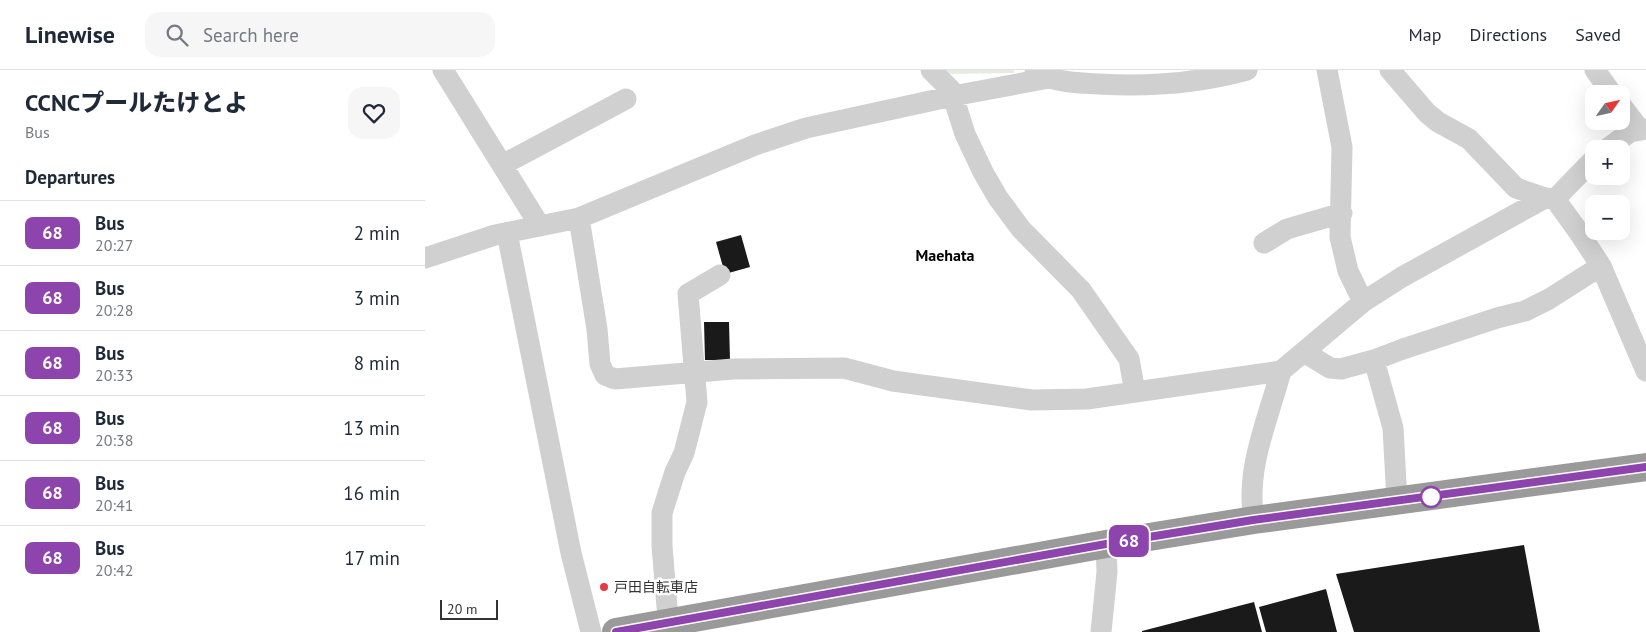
<!DOCTYPE html>
<meta charset="utf-8">
<style>
body{margin:0;font-family:"PT Sans","Noto Sans JP",sans-serif;background:#f6f6f7;color:#1f2937;height:100vh;display:flex;flex-direction:column;font-size:19px;white-space:nowrap}
*{box-sizing:border-box;margin:0}
p{font-size:16px;color:#747a83}
.icon{flex:none;width:28px;height:28px;fill:none;stroke:currentColor;stroke-width:2;stroke-linecap:round;stroke-linejoin:round}
.map{position:relative;flex:1;overflow:hidden}
.panel{display:flex;flex-direction:column;background:#fff;width:425px}
.panel>*{flex:none}
.badge{padding:0 10px;border-radius:8px;font-size:18px;line-height:32px}
.needle{width:32px;rotate:56deg}
.buttons{position:absolute;left:1160px;top:15px;display:grid;gap:10px}
.buttons a{display:grid;place-items:center;width:45px;height:45px;border-radius:10px;background:#fff;box-shadow:0 5px 20px #0002;font-size:25px}
.scale{position:absolute;left:15px;bottom:12px;width:58px;box-sizing:border-box;padding-left:5px;border:2px solid #333;border-top:0;font-size:14px;line-height:18px;white-space:nowrap;color:#333;-webkit-text-stroke:4px #fff;paint-order:stroke}
.map>.badge{position:absolute;translate:-50% -50%;box-shadow:0 0 0 2px #fff}
h2{padding:0 25px;font-size:19px;line-height:45px}
.round{display:grid;place-items:center;flex:none;width:52px;height:52px;border-radius:15px;background:#f6f6f7}
.headline{display:flex;align-items:center;justify-content:space-between;height:85px;padding:0 25px}
h1{font-size:24px;font-weight:800;line-height:38px}
ul{padding:0;list-style:none}
li{display:flex;align-items:center;gap:15px;height:65px;padding:0 25px;border-top:1px solid #e0e1e3}
li div{flex:1}
li b{display:block;font-size:19px}
li em{font-style:normal}
li .badge{min-width:55px;font-weight:700;text-align:center}
header{display:flex;align-items:center;gap:30px;box-sizing:border-box;height:70px;padding:0 25px;background:#fff;border-bottom:1px solid #e0e1e3}
header strong{font-size:24px}
nav{display:flex;gap:28px;margin-inline-start:auto;font-size:18px}
.search{width:350px;height:45px;background:#f6f6f7;display:flex;align-items:center;gap:12px;box-sizing:border-box;padding:0 18px;border-radius:15px;color:#747a83;font-size:19px}
main{display:flex;flex:1;min-height:0}
.map>svg:first-child{display:block}
</style>
<header>
<strong>Linewise</strong>
<div class="search"><svg class="icon" aria-label="search" viewBox="0 0 24 24"><circle cx="10" cy="10" r="6"/><path d="M15 15l6 6"/></svg>Search here</div>
<nav><a>Map</a><a>Directions</a><a>Saved</a></nav>
</header>
<main>
<section class="panel">
<div class="headline"><div><h1>CCNCプールたけとよ</h1><p>Bus</p></div><a class="round"><svg class="icon" aria-label="heart" viewBox="0 0 24 24"><path d="M12 20l-8-8c-3-5 5-10 8-4 3-6 11-1 8 4z"/></svg></a></div>
<h2>Departures</h2>
<ul>
<li><span class="badge" style="background:#8e44ad;color:#fff">68</span><div><b>Bus</b><p>20:27</p></div><em>2 min</em></li>
<li><span class="badge" style="background:#8e44ad;color:#fff">68</span><div><b>Bus</b><p>20:28</p></div><em>3 min</em></li>
<li><span class="badge" style="background:#8e44ad;color:#fff">68</span><div><b>Bus</b><p>20:33</p></div><em>8 min</em></li>
<li><span class="badge" style="background:#8e44ad;color:#fff">68</span><div><b>Bus</b><p>20:38</p></div><em>13 min</em></li>
<li><span class="badge" style="background:#8e44ad;color:#fff">68</span><div><b>Bus</b><p>20:41</p></div><em>16 min</em></li>
<li><span class="badge" style="background:#8e44ad;color:#fff">68</span><div><b>Bus</b><p>20:42</p></div><em>17 min</em></li>
</ul>
</section>
<div class="map">
<svg width="1221" height="562" viewBox="0 0 1221 562">
<rect width="100%" height="100%" fill="#fff"/>
<path fill="#e6ecdf" d="M 518,0 L 589,0 L 589,3 L 522,4 Z"/>
<path fill="#1a1a1a" d="M 316,165 L 325,197 L 300,204 L 291,172 Z
M 279,252 L 304,252 L 305,290 L 280,290 Z
M 1099,475 L 1115,562 L 929,562 L 911,504 Z
M 901,519 L 912,562 L 841,562 L 834,537 Z
M 829,532 L 837,562 L 717,562 L 717,561 Z"/>
<g fill="none" stroke-linecap="round" stroke-linejoin="round">
<path stroke="#d0d0d0" stroke-width="21" d="M 18,0 L 115,156
M 506,0 L 526,20 L 540,64 L 558,102 L 573,128 L 596,159 L 656,220 L 704,289 L 710,322
M 902,0 L 917,77 L 915,167 L 923,201 L 938,232
M 965,0 L 1002,43 L 1013,52 L 1044,69 L 1091,118 L 1120,128 L 1130,129 L 1169,89
M 1170,0 L 1187,24
M 610,3 C 631,12 652,13 674,14 C 724,17 774,13 822,0
M 1196,35 L 1215,60
M 1182,79 L 1205,62 L 1221,59
M 77,95 L 201,29
M 1130,129 L 1153,161 L 1176,196 L 1221,301
M 154,148 L 172,259 L 175,294 L 180,305 L 190,309 L 308,299 L 419,298 L 468,311 L 607,330 L 662,329 L 856,301 L 938,232 L 977,207 L 1120,128
M 82,163 L 146,483 L 166,562
M 839,173 L 862,159 L 917,143
M 0,188 L 70,165 L 154,148 L 330,75 L 381,58 L 528,26 L 624,8
M 879,282 L 905,298 L 916,299 L 949,290 L 978,279 L 1072,248 L 1100,241 L 1124,229 L 1176,196
M 949,290 L 968,358 L 972,431
M 829,450 C 820,399 843,350 856,301
M 245,551 L 242,537 L 237,476 L 237,443 L 250,402 L 259,383 L 272,332 L 263,224 L 295,205
M 676,562 L 682,502 L 681,474"/>
<path stroke="#9a9a9a" stroke-width="28" d="M 191,562 L 681,474 L 829,450 L 1221,397"/>
</g>
<g fill="none" stroke-linecap="round" stroke-linejoin="round">
<g stroke="#fff" stroke-width="11">
<path id="line" d="M 191,562 L 681,474 L 828,450 L 1221,397"/>
</g>
<use href="#line" stroke="#8e44ad" stroke-width="8"/>
</g>
<circle fill="#fff" stroke="#8e44ad" stroke-width="2.5" cx="1006" cy="427" r="10"/>
<circle fill="#e63946" stroke="#fff" stroke-width="2" cx="179" cy="517" r="5"/>
<g text-anchor="middle" stroke-width="5" stroke-linejoin="round" paint-order="stroke">
<g font-size="14" fill="#333" stroke="#fff" text-anchor="start">
<text x="189" y="522">戸田自転車店</text>
</g>
<g font-size="16" font-weight="bold" fill="#000" stroke="#fff">
<text x="520" y="191">Maehata</text>
</g>
</g>
</svg>
<div class="buttons">
<a><svg class="needle" viewBox="-14 -14 28 28"><path d="M0-13l5 13h-10z" fill="#e53935"/><path d="M0 13l5-13h-10z" fill="#747a83"/></svg></a>
<a>+</a>
<a>−</a>
</div>
<div class="scale">20 m</div>
<b class="badge" style="left:704px;top:471px;background:#8e44ad;color:#fff">68</b>
</div>
</main>
